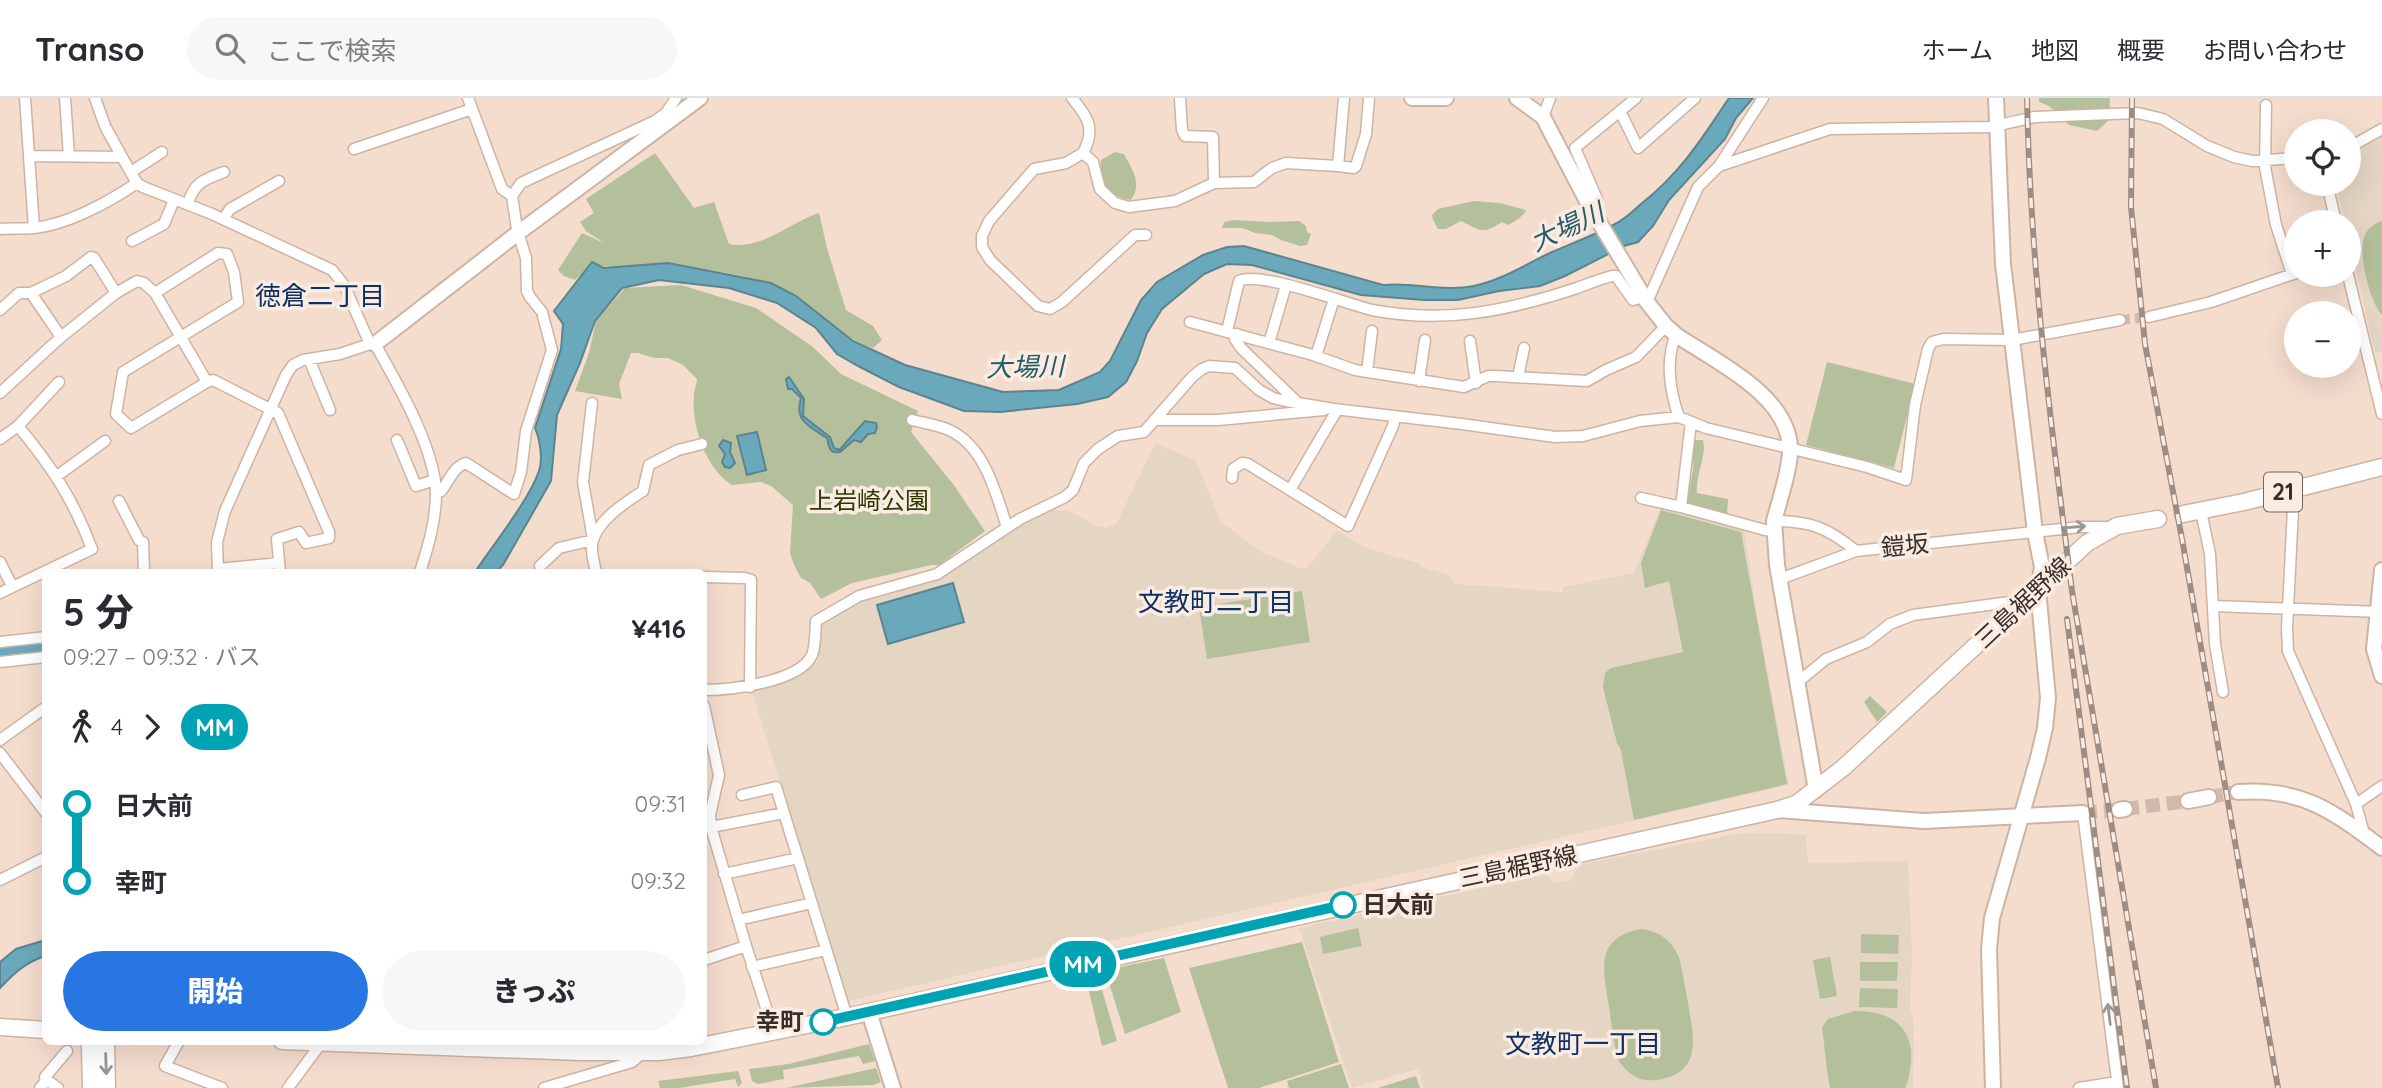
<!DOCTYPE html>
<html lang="ja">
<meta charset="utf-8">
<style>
body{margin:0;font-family:Quicksand,"Noto Sans JP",sans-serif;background:#f7f7f7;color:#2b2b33;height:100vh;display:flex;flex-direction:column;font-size:26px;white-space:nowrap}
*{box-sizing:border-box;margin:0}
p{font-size:23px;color:#7c7c81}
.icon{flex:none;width:38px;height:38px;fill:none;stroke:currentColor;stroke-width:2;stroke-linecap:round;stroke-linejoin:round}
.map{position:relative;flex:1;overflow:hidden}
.panel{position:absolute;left:42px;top:471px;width:665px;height:476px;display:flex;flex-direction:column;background:#fff;border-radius:10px;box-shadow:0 7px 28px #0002}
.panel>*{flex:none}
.badge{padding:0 14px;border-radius:23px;font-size:24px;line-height:46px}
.controls{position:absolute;left:2284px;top:21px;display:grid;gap:14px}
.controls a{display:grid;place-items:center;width:77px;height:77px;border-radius:50%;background:#fff;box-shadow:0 7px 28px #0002;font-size:35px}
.map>.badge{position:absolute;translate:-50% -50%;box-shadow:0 0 0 4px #fff}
.legs{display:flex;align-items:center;gap:10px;height:77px;padding:0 21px;font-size:23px}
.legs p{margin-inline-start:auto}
.summary{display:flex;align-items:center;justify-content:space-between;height:119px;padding:0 21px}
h1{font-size:38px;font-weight:800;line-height:52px}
.cta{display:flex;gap:14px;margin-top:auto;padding:14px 21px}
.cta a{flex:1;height:80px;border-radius:42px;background:#2776e1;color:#fff;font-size:28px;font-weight:800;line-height:80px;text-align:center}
.cta a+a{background:#f7f7f7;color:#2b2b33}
ul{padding:0 21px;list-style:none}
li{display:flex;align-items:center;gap:24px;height:77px;font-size:26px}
li i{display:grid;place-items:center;width:10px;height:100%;margin:0 9px;background:currentColor}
li i::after{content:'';width:18px;height:18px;margin:-9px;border:5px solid;border-radius:50%;background:#fff}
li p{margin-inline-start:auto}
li:first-child i{background:linear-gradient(#0000 50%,currentColor 0)}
li:last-child i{background:linear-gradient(currentColor 50%,#0000 0)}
header{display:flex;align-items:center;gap:42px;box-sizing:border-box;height:98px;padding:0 35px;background:#fff;border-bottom:2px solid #e1e1e2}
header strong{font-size:33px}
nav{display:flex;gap:38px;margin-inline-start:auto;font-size:24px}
.search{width:490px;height:63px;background:#f7f7f7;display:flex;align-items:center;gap:18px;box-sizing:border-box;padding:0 24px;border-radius:38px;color:#7c7c81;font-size:26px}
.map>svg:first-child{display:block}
</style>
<header>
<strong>Transo</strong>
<div class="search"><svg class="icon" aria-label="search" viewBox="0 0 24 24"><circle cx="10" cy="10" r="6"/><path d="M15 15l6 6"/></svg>ここで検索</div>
<nav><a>ホーム</a><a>地図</a><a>概要</a><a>お問い合わせ</a></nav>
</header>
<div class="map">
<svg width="2382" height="990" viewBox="0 0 2382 990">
<rect width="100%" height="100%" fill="#f5ddce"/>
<path fill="#e4d6c3" d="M 2382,38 L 2382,253 L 2375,254 L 2349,140 L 2348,124 L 2345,124 L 2336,86 L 2348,86 L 2349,58 Z
M 1155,345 L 1196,363 L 1221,424 L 1262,454 L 1305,472 L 1337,433 L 1368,451 L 1421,466 L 1421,469 L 1449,477 L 1456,486 L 1562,494 L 1563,489 L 1634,475 L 1661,409 L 1744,431 L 1757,517 L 1789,687 L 848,903 L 752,594 L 773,586 L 818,564 L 821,527 L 828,520 L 868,500 L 937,480 L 1027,421 L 1052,412 L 1069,413 L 1095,427 L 1107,430 L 1117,425 Z
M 1775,735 L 1806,737 L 1808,765 L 1908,763 L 1912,856 L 1910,914 L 1913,918 L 1914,932 L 1913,990 L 1424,990 L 1418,971 L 1352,990 L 1299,830 L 1547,776 L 1554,785 L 1571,782 L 1575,773 L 1582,766 L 1736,736 Z"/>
<path fill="#b4bf9c" d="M 2039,0 L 2110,0 L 2109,22 L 2097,33 L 2069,27 L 2049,8 L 2039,4 Z
M 1115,54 L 1124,56 C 1132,72 1143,85 1131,102 C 1106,98 1098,88 1101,62 Z
M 655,55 L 694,110 L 714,104 L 729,146 C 761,153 790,124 819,115 L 827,150 L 846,212 L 873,228 L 882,242 L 873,250 C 834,238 809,198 769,185 C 749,178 727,175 706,172 C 693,170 681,166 668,165 C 644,164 617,175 594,165 L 575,182 L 564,178 L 558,172 L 582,135 L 604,145 L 586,133 L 580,124 L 594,115 L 586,101 Z
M 1474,103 L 1500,105 L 1526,112 C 1524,118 1514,124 1508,127 L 1502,124 C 1482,137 1481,133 1461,123 L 1446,131 L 1438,131 L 1433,122 L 1432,117 L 1438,111 Z
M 1234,122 L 1269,124 L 1299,123 L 1306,128 L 1307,134 L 1311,136 L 1307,147 L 1300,148 L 1281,142 L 1272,137 L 1255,135 L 1242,130 L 1222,130 L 1224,124 Z
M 2382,123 L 2382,217 C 2370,205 2357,154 2365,137 C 2368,130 2375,125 2382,123 Z
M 681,187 L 756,210 L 813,249 L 841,276 L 918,313 L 911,334 L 953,386 L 985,433 L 939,467 L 931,467 L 852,485 L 821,501 L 810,485 L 801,480 L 794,467 L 790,455 L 793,407 L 771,388 L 761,384 L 732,387 C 706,371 691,328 694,297 C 694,291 697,287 697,281 L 683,267 L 668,260 L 654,260 L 638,255 L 631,255 L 619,286 L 622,301 L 575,293 L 589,255 L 596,223 L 625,190 Z
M 1827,264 L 1915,286 L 1894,370 L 1806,347 Z
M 1695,342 L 1703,342 C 1707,359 1695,378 1697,395 L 1728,401 L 1727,417 L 1685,406 C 1690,397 1691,381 1693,371 C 1695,361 1689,351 1695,342 Z
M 1661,412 L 1741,434 L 1787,686 L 1634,722 L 1621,652 L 1617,645 L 1603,589 L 1605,575 L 1611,570 L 1683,554 L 1669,483 L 1645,490 L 1641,465 Z
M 1302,493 L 1310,544 L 1207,561 L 1199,509 Z
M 1870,598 L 1887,614 L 1877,624 L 1864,604 Z
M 1358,830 L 1362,848 L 1323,856 L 1320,839 Z
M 1641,831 C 1661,834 1672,842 1680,862 C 1683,878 1686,894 1689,911 C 1695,945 1700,976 1656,982 C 1639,984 1628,976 1619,963 C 1613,946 1612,927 1609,909 C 1603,872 1594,840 1641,831 Z
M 1861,836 L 1899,837 L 1898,856 L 1861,855 Z
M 1302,844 L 1339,964 L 1259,990 L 1228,990 L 1189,870 Z
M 1830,859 L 1837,898 L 1820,901 L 1813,862 Z
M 1164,860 L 1181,914 L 1125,936 L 1105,872 Z
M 1860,864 L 1898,864 L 1897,883 L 1860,883 Z
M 1098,878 L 1117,943 L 1102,948 L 1086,881 Z
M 1860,890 L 1898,891 L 1897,910 L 1859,909 Z
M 1854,913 C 1887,912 1914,927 1911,963 C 1910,973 1909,981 1905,990 L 1830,990 C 1826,969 1825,950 1822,929 L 1828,921 Z
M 869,946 L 875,963 L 863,966 L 859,958 L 783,972 L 784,981 L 758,986 L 752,983 L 749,971 L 789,966 Z
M 1341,966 L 1349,990 L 1289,990 L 1287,983 Z
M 876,970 L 881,984 L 873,987 L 786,990 Z
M 738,973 L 742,985 L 738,989 L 735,981 L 679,990 L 660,990 L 658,983 Z
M 1416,978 L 1420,990 L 1378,990 Z"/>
<path fill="#6aa9bb" stroke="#5b848f" stroke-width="2" d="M 1729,0 L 1753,0 L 1736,20 L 1725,41 L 1669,102 L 1653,128 L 1638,144 L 1624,148 L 1565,178 L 1540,188 L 1499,193 L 1458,202 L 1424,202 L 1361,197 L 1252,167 L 1227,166 L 1204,176 L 1162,211 L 1147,235 L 1137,263 L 1126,284 L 1108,299 L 1077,306 L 1000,314 L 964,313 L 899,289 L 860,269 L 837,256 L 816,230 L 777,205 L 729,190 L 659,182 L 622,190 L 595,223 L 580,265 L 557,317 L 551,383 L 503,467 L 496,474 L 475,474 C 493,447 529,402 539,373 C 543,362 540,341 535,330 L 561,251 L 563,226 L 554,213 L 592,164 L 604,170 L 668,165 L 771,185 L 796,198 L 853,243 L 905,267 L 1003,294 L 1059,292 L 1100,274 L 1110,263 L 1141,202 L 1157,184 L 1203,157 L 1227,149 L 1244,148 L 1383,187 C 1413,184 1444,194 1474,188 C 1502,182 1526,166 1552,154 C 1573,145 1595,137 1615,126 C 1625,121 1633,113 1641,106 C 1681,74 1701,42 1729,0 Z
M 789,279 L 804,301 L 803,318 L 830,339 L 834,350 L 839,352 L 842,349 L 865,323 L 876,325 L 877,329 L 875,335 L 868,336 L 861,344 L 854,342 L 840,354 C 829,356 829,348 827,340 C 809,328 794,323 801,300 L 792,291 L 788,291 L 786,281 Z
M 757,334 L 766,372 L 747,377 L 737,338 Z
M 723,342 L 731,345 L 730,354 L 735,365 L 730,370 L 725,369 L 722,364 L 725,356 L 719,348 Z
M 953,485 L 964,524 L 888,546 L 877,507 Z
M 45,842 L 45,858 C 25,865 15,874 0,890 L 0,864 L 16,851 Z"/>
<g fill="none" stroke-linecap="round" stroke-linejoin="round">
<path stroke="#6aa9bb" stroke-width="19" d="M 0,556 L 46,550"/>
<path stroke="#cfbaad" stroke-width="10" stroke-dasharray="10 5" stroke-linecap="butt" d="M 2120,222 L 2149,219"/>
<path stroke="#cfbaad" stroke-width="14" stroke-dasharray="14 7" stroke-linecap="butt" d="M 2209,699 L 2238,694
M 2125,711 L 2188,703
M 2083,715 L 2119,712"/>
<g stroke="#ccb4a5" stroke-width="13">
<path id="street" d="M 25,0 L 34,130
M 65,0 L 69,58
M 95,0 L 105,28 L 122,59 L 137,85 L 143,89 L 212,116 L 332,172 L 344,187 L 370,246
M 468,0 L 502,91 L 512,98
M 1072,0 C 1088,19 1096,31 1083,55 L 1066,65 L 1034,71 L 989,123 L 982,138 L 982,149 L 990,162 L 1038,208 L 1050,211 L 1062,204 L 1135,137 L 1146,137
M 1180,0 L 1182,32 L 1185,38 L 1213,39 L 1214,85
M 2266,7 L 2265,69 L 2276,127 L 2292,176
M 1620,13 L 1638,50 L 1695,0
M 1543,19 L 1550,0
M 2348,50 L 2382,31
M 354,51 L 472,11
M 1083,55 L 1093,64 L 1100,91 L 1115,105 L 1129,109 L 1175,103 L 1214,85 L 1254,84 L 1272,70 L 1286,65 L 1338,68 L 1344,0
M 30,58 L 122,59
M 1338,68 L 1354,70 L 1356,68 L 1366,36 L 1369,0
M 1719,68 L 1830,31 L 1990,29 L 2035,19 L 2138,15 L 2163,21 L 2207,48 L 2234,59 L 2252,63 L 2296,60
M 131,74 L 162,54
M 2327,86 L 2336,124
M 188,106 C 193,85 205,81 224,74
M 1589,107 L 1597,101 L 1575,50 L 1636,0
M 223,121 L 230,111 L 279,83
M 0,131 C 11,130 22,131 33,130 C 67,127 109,104 137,85
M 132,143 L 164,126 L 174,102
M 2348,177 L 2382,316
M 31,195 L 66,178 L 91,159 L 94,160 L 116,195
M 155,195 L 218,155 L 227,156 L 234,174 L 238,204 L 123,274 L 116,316 L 131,330 L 207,284 L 213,282 L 278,315 L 329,434 L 329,440 L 306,445 L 299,434 L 277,441 L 280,474
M 1647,204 L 1698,89 L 1719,68 L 1763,0
M 0,212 L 19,195 L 31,195 L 61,239
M 2149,219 L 2211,204 L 2296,175
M 1190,224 L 1313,257 L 1355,272 L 1464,289 L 1488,278 L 1496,278 L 1587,283 L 1606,272 L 1636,259 L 1666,228
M 1227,233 L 1239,183 C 1257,172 1347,206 1372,212 C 1446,226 1507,213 1577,190 C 1588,186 1600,181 1612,178 L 1616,178 L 1633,202 L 1644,199
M 1237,236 L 1235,241 L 1241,250 L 1297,304
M 1676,237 C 1665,262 1670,294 1679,319
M 1470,243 L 1476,285
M 1269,245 L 1286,187
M 1316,258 L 1334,201
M 309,261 L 330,312
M 1367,274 L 1372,233
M 1518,279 L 1524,250
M 1419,283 L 1425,242
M 0,295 L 61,239 L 116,195 L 137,183 L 144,185 L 155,195 L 207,284
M 592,305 L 583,384 L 593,441
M 912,322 C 924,325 938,327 949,332 C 985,348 996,396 1007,429
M 1154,322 L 1218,322 L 1324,312
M 1691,324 L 1681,409 L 1765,432 L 1774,433
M 18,328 L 59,284
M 0,341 L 18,328 C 52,369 73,401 92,451 L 0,495
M 397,342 L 416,388 L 435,382
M 57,378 L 105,343
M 1232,380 L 1233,371 L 1242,365 L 1248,366 L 1348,428 L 1393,328 L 1395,318
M 2294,391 L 2287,531 L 2288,553 L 2356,706 L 2364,736
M 1290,392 L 1337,312
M 436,394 L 441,393 C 450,382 453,369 466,365 L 514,396 L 521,374 L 526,333 L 552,252 L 542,214 L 530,199 L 527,193 L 526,160 L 517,131 L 512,98 L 521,85 L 655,23 L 666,15 L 676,0
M 1641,400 L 1681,409
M 119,403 L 139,442 L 143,444 L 144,474
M 2201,413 L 2210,456 L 2215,546 L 2223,594
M 1774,423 C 1811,423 1828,430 1856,453
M 0,464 L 12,488
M 540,468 L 559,450 L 593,442
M 219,471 L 279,465
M 218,474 L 217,444 L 225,413 L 286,277 L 293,267 L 303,262 L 340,256 L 370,246 L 375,246 C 397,285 435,350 436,395 C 436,423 428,449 420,474
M 596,474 C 594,465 591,455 592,446 C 596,423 626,404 643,393 L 649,367 L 678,352 L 702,346
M 704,479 L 745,480 L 751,482 L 750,589
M 1780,481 L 1856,453 L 2080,429 L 2112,429
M 2214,508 L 2381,514
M 0,544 L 46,539
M 0,564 L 46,559
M 1798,584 L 1826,561 L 1867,544 L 1890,526 L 1913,517 L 2010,504 L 2019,509
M 704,592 C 730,592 800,584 812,557 C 816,547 815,534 816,523 L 859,498 L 937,476 L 1020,421 L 1065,399 L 1073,392 L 1084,365 L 1098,351 L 1118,338 L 1144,334 L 1192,279 L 1202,271 L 1209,268 L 1235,270 L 1259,292 L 1273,300 L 1286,303 L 1334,311 L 1462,326 L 1555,339 L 1583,338 L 1640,323 L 1679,319 L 1706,330 L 1867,369 L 1906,382 L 1915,307 L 1928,251 L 1932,244 L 1943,241 L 2012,242 L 2120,222
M 704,608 L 719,677 L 710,717 L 711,729 L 746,848 L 774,934
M 0,642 L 46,609
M 0,655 L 46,715
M 742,697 L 776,689 L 784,715
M 2356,706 L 2382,688
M 2083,715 L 2118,990
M 711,729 L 784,715 L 847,919
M 724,776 L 798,760
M 0,782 L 46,759
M 738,822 L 812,805
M 704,862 L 746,848
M 752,869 L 826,852
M 179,943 L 165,968 L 222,990
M 47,982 L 58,990
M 40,990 L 47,982 L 45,979 L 67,953
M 288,990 L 322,944
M 544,990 L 632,964 L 644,954
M 2079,990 L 2117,984"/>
</g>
<g stroke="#ccb4a5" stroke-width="18">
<path id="secondary" d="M 1412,0 L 1446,0
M 1517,0 L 1543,19 L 1589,107 L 1647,204 L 1666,228 L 1676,237 C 1715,263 1786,296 1790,348 C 1792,365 1779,404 1774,423 L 1777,467 L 1816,692
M 375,246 L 518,135 L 700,0
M 2382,472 L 2374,551 L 2382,578
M 2238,694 C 2301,689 2334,714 2382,750
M 2188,703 L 2209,699
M 1778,712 L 1924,723 L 2083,715
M 2119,712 L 2125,711
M 869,914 L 893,990
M 1993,990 L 1989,851 L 1992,820 L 2038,660 L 2045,630 L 2048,600 L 2038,491 L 2042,469 L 2035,434 L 2003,166 L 1996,0"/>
</g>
<g stroke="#ccb4a5" stroke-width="19">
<path id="primary" d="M 2183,416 L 2244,404 L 2382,369
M 0,929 L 46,932
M 103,943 L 106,948 L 107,990
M 282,943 L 581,954 L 659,954 L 691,950 L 847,919 L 1777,712 L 1796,706 L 1843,670 L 2087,445 L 2117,428 L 2158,421
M 91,990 L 90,948 L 93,943"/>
</g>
<use href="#street" stroke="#fff" stroke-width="10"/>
<use href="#secondary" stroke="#fff" stroke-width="14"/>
<use href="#primary" stroke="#fff" stroke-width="16"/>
<g stroke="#9e8d82" stroke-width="6">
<path id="rail" d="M 2027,0 C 2030,165 2051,329 2072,493 L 2156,990
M 2132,0 L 2131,109 L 2145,246 L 2182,441 L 2278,990
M 2067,521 L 2127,990"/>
</g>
<use href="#rail" stroke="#fbece3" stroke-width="3.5" stroke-dasharray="10" stroke-linecap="butt"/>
</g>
<defs><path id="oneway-shaft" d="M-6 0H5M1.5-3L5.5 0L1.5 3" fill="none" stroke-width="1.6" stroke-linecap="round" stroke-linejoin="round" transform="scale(1.75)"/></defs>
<g stroke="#9b9694">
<use href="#oneway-shaft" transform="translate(2075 429) rotate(-5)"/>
<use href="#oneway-shaft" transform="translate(2109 916) rotate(-97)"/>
<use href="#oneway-shaft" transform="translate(106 966) rotate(88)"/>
</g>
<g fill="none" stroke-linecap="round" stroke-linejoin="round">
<g stroke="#fff" stroke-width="16">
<path id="line-1" d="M 823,924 L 1343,807"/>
</g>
<use href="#line-1" stroke="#00a3b4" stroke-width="10"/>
</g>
<g fill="#fff" stroke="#00a3b4" stroke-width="3.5">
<circle cx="1343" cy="807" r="12"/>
<circle cx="823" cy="924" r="12"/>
</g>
<g text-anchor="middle" stroke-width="7" stroke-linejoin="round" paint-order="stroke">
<rect fill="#fbece3" stroke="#726760" stroke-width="2" x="2264" y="374.5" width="38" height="39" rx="5"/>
<g font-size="23" font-weight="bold" fill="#372e28">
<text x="2283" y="402">21</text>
</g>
<g font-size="24" fill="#2c3900" stroke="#fbece3">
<text x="869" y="411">上岩崎公園</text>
</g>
<g font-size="24" fill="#372e28" stroke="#fbece3">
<text transform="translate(1905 448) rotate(-6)" y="8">鎧坂</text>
<text transform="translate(2023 505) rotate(-43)" y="8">三島裾野線</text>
<text transform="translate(1518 769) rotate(-12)" y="8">三島裾野線</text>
</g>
<g font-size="24" font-weight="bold" fill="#372e28" stroke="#fbece3" text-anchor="start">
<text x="1362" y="815">日大前</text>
<text x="804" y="932" text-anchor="end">幸町</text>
</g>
<g font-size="26" font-style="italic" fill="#255a67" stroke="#fbece3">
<text transform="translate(1567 129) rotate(-25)" y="9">大場川</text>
<text transform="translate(1025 269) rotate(-1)" y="9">大場川</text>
</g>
<g font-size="26" fill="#0b3165" stroke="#fbece3">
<text x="320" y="207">徳倉二丁目</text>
<text x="1216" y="513">文教町二丁目</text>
<text x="1583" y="955">文教町一丁目</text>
</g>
</g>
</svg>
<div class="controls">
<a><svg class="icon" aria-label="locate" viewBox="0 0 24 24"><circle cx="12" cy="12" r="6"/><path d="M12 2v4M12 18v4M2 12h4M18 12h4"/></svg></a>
<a>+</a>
<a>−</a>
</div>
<b class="badge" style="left:1083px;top:866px;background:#00a3b4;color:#fff">MM</b>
<section class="panel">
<div class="summary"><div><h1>5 分</h1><p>09:27 – 09:32 · バス</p></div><b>¥416</b></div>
<div class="legs"><svg class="icon" aria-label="walk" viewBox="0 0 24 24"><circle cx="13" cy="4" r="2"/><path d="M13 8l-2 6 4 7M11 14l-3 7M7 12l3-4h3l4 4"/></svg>4<svg class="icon" aria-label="forward" viewBox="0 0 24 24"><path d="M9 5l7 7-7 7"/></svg><b class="badge" style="background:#00a3b4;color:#fff">MM</b></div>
<ul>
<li><i style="color:#00a3b4"></i><b>日大前</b><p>09:31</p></li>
<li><i style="color:#00a3b4"></i><b>幸町</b><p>09:32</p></li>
</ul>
<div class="cta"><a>開始</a><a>きっぷ</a></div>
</section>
</div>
